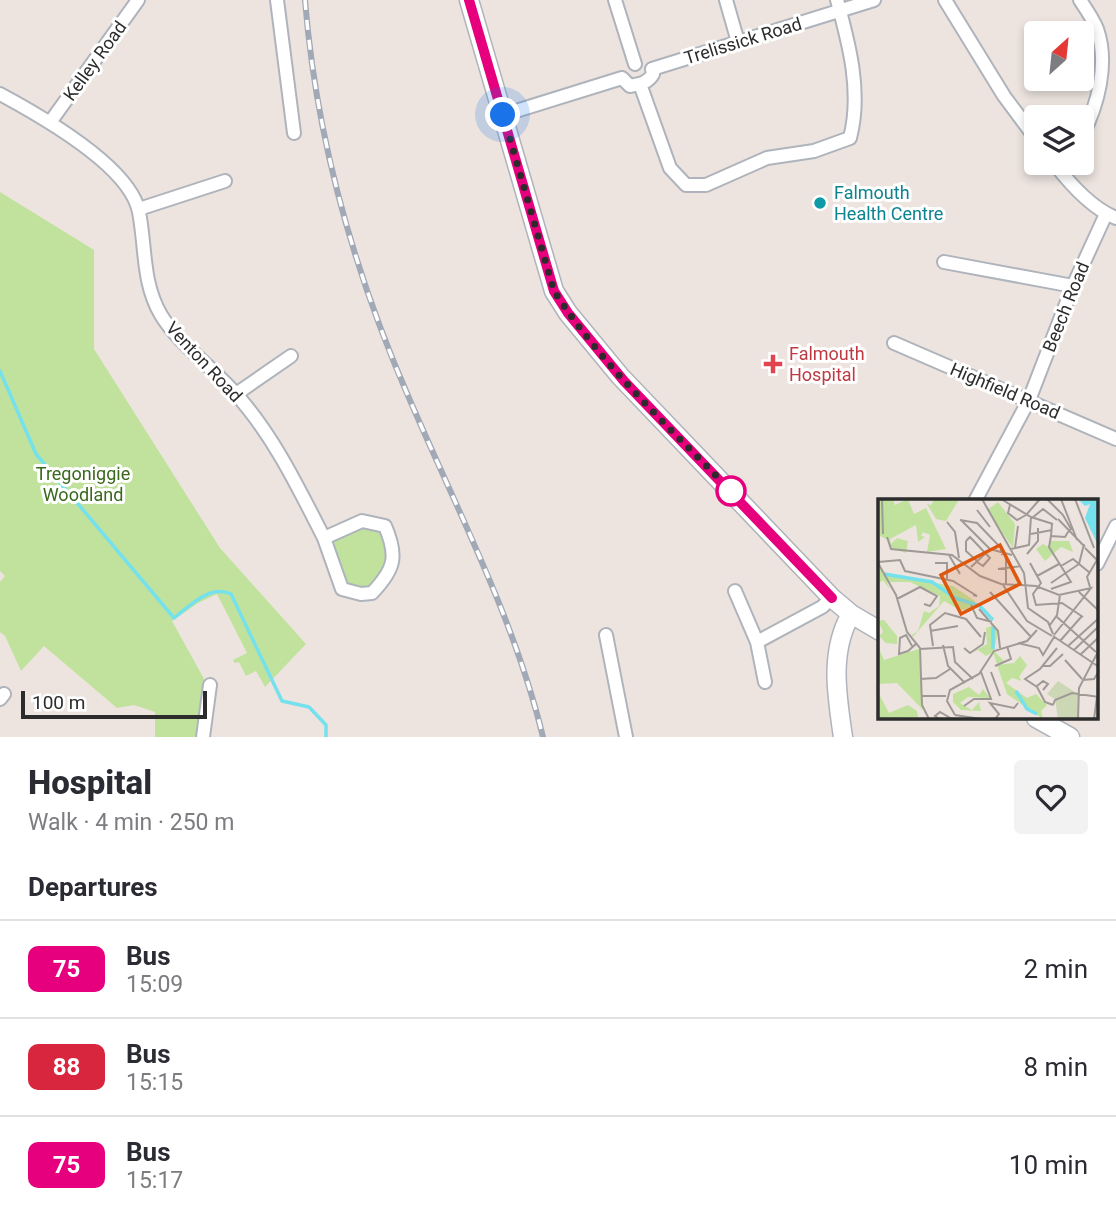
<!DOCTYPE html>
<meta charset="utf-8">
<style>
body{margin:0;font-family:Roboto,sans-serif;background:#f2f2f3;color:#2b2b33;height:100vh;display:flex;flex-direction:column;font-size:26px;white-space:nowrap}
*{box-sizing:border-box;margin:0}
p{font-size:23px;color:#7c7c81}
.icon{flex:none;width:38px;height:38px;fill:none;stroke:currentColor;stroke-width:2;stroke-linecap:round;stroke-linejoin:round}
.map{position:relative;height:737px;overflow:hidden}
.panel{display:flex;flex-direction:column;background:#fff;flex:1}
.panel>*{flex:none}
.badge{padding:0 14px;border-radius:10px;font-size:24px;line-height:46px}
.needle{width:46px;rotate:27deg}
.buttons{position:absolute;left:1024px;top:21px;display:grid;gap:14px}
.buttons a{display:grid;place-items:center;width:70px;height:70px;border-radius:7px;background:#fff;box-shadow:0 4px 10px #0003;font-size:35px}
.scale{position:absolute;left:21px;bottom:18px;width:186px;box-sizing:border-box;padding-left:7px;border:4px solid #2c2c2c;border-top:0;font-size:19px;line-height:24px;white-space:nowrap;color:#2c2c2c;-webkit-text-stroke:5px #fff;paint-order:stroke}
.you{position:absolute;width:35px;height:35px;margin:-18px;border:5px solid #fff;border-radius:50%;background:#1a73e8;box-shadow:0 0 0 10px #1a73e833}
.map>.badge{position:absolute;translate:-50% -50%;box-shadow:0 0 0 4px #fff}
h2{padding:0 28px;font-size:26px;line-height:63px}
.round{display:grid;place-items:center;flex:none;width:74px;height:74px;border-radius:7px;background:#f2f2f3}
.summary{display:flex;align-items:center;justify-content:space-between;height:119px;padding:0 28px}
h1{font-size:33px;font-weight:800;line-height:52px}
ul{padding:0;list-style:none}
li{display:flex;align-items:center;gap:21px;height:98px;padding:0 28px;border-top:2px solid #e1e1e2}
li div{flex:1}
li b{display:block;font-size:26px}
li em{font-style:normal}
li .badge{min-width:77px;font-weight:700;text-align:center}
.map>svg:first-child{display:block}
</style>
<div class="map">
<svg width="1116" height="737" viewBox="0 0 1116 737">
<rect width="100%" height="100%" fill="#ede4df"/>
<path fill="#c0e29c" d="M 0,192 L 94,250 L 94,349 L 220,548 L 306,644 L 265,687 L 256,671 L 246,676 L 239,662 L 235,663 L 233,660 L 247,653 L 217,594 L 198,603 L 172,621 L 208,686 L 202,737 L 155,737 L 155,712 L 134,705 L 117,708 L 44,646 L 21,671 L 5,636 L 0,632 L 0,582 L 5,576 L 0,571 Z
M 364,526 L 381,531 C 394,560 385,565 368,589 L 345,586 L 331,542 Z"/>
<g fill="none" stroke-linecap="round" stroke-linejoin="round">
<path stroke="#74e1ed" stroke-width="3.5" d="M 0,371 L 36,454 L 174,618 C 190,606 210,584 231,594 L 282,701 L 309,707 L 326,725 L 326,737"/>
<g stroke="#afb4bc" stroke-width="16">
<path id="street" d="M 277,0 L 294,133
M 615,0 L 635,64
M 726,0 L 738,42
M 945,0 L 1004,96 L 1036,139
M 1080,0 C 1086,9 1093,19 1097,29 C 1109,63 1098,105 1082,136
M 652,69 L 874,0
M 622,78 L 630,86 C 640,84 648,83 653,74 L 652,69
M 640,84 L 670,168 L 686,185 L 706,185 L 767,158 L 814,151 L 850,138 C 862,92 849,44 837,0
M 0,94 C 39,115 130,166 139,212 C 146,248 142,283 161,315 C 177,342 213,368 235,393 C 273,435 298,487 324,538 L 362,521 L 385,526 C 398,556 395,569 372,593 L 361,594 L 342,589 L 324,538
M 503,115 L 622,78
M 51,121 L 138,0
M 1054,163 C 1070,184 1091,208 1116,218
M 139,209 L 225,181
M 944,262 L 1073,286
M 894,343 L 1116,439
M 236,394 L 291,356
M 975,501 L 1029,400 L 1073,286 L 1106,214
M 1097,564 L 1116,526
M 735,591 L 757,642
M 606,635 L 626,737
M 765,682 L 757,642 L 822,607 L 832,598
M 0,699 L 4,694
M 203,737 L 210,685"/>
</g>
<g stroke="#afb4bc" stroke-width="21">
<path id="secondary" d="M 469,0 L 554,291 L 568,313 L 620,376 L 832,598 L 851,614 L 880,631
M 1036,718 L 1070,737
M 843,737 C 837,696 829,652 851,614"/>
</g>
<use href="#street" stroke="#fff" stroke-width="12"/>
<use href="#secondary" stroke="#fff" stroke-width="18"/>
<g stroke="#a1a8b6" stroke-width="6">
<path id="rail" d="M 305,0 C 316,137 354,272 409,398 C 457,510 514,618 543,737"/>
</g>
<use href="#rail" stroke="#fff" stroke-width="3.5" stroke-dasharray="10" stroke-linecap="butt"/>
</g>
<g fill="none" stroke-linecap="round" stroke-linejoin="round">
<g stroke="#fff" stroke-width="16">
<path id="line" d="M 469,0 L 554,291 L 568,313 L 624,381 L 832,598"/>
</g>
<use href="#line" stroke="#e6007e" stroke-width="10"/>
<path stroke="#2c2c2c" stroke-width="7" stroke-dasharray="0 12.6" d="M 503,115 L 554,291 C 603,367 672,430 735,495 L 731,491"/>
</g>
<circle fill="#0f9aa8" stroke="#fff" stroke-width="2.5" cx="820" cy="203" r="7"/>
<path fill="#e0444e" stroke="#fff" stroke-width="2.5" d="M769.5 353.5h7v7h7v7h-7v7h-7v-7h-7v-7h7z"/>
<circle fill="#fff" stroke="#e6007e" stroke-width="3.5" cx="731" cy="491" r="14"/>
<g text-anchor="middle" stroke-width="6" stroke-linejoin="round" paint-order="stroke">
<g font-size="18" fill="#2c2c2c" stroke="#fff">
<text transform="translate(743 41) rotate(-17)" y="6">Trelissick Road</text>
<text transform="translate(95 61) rotate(-54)" y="6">Kelley Road</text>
<text transform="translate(1066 307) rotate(-68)" y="6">Beech Road</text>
<text transform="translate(204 362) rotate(47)" y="6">Venton Road</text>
<text transform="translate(1005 391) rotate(23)" y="6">Highfield Road</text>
</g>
<g font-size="18" fill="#0d838f" stroke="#fff" text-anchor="start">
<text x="834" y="199">Falmouth<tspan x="834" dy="21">Health Centre</tspan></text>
</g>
<g font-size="18" fill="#be3a42" stroke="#fff" text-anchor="start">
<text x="789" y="360">Falmouth<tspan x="789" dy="21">Hospital</tspan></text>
</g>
<g font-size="18" fill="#39691c" stroke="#fff">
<text x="83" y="480">Tregoniggie<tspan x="83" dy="21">Woodland</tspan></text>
</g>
</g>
<g transform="translate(878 499)">
<rect width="220" height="220" fill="#ede4df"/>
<path d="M 0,0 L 15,0 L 17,6 L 30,0 L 36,15 L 48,9 L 68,50 L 49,53 L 52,36 L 45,33 L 43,37 L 47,38 L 40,43 L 38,26 L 12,40 L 13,45 L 19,39 L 30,42 L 28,54 L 12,49 L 10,41 L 2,37 ZM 57,0 L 80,2 L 68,22 L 58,20 L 49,5 L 53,6 ZM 120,3 L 137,25 L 135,49 L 109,11 ZM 172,37 L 171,42 L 191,42 L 195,53 L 183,48 L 167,62 L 158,50 L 165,45 L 171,48 ZM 0,57 L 5,75 L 75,87 L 97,102 L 94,110 L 82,111 L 66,102 L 35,138 L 29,129 L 34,136 L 40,132 L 46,112 L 51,114 L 61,107 L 62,97 L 32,83 L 9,83 L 12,90 L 5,81 L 0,85 ZM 6,121 L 19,137 L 19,145 L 8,144 L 1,137 L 5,133 L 0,122 ZM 116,126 L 120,132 L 116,152 L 126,162 L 119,165 L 115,153 L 108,157 L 100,151 L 93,154 L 109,145 L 108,129 ZM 0,147 L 6,161 L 41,150 L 45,211 L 19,184 L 0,185 ZM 142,157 L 149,166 L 141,178 L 144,182 L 134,179 L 128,184 L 149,199 L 158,195 L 169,206 L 163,212 L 165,220 L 129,195 L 119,166 L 136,164 ZM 91,188 L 101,196 L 105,190 L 112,199 L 90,198 L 82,204 L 94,211 L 101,203 L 103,212 L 83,211 L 75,203 L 75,195 ZM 0,193 L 11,214 L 30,206 L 39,212 L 40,218 L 0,220 Z" fill="#c0e29c"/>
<path d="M 180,182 L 200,195 L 201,220 L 180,220 L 177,200 L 169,195 Z" fill="#ccd7b6"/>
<path d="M 200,0 L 220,0 L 220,46 L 207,19 L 212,5 L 207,7 Z" fill="#74e1ed"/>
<path fill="none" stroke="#74e1ed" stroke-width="3.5" d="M 6,75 L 54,83 L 77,99 L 102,107 L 115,121M 115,150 L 115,128M 138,192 L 149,210 L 159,215"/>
<path fill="none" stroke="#a09a97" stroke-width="2" d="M 4,0 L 5,35M 104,0 L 146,74 L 150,109 L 170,123 L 175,135M 123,0 L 153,18 L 175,25M 169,0 L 185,16 L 193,30 L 190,33M 183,0 L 199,41M 197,0 L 216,49M 132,6 L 130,14 L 139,21 L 148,16M 99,11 L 112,28M 148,16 L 162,0M 154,19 L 165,10 L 179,21M 180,20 L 207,48M 82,21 L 99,24 L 123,49 L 124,56M 83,21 L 112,50 L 134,56M 69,23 L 77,33 L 81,59M 174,25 L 173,37 L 187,38 L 190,33M 153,35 L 174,31M 173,37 L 171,48 L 193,83 L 173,90M 9,38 L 13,50 L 74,56 L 102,77 L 123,85 L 158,87 L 181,96 L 213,89 L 176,136M 88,42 L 92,38 L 112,59 L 105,67 L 99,63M 88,42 L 88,52 L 99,62M 137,49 L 140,27M 207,49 L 219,61 L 209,78 L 212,88M 133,50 L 151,46 L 153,18M 149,55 L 160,42 L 160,29M 71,56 L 82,75M 128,58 L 128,86M 0,63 L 22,61 L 27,72 L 75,82 L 99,97 L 95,96M 0,64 L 18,96 L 29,133 L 42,149 L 44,206 L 51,220M 57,64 L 69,64 L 69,81M 152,64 L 163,84 L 155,95 L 158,106 L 184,104 L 205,118M 183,67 L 195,60 L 212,74M 93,68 L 109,53M 120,70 L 143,67M 159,77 L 181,65M 173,84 L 201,65 L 206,45M 125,86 L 149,122 L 174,137M 112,93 L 153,138M 201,93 L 221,112M 19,100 L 42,88 L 59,97 L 52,107 L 46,105M 93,106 L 99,119 L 114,123M 101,110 L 120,132 L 122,149M 179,118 L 218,153M 172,126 L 179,116 L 182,96M 52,132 L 80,127M 175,137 L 221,168M 182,142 L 204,117M 140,144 L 161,149 L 165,156 L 176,138M 65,146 L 70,167 L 87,184M 34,147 L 28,136 L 22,139 L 21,155 L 30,152 L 39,144M 55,147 L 52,126 L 67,114 L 88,120 L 103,138M 190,147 L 221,119M 86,149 L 92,154 L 105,145 L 107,133M 42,150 L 75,148 L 77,163 L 95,180M 196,151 L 221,127M 202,156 L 221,138M 187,161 L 204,180M 117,167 L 133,160 L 129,147M 164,167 L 172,167 L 185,155M 113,173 L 122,197M 42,180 L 58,179 L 72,170M 204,181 L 216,180 L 221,172M 159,187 L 165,182 L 170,185 L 165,191M 43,197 L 68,197M 175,206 L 167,203 L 159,188 L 147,180 L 162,170 L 179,149M 175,206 L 177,201 L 194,194 L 221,198M 86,207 L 96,200 L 113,200 L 103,173M 77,216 L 69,202 L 72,191 L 101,175 L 116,152 L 149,142 L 159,131M 77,216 L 103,220M 61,220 L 57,217 L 62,213 L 74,220M 117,220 L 121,215 L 112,204 L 136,209 L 140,204M 200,220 L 201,189 L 221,151M 216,220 L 219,198"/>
<path fill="#df570e" fill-opacity="0.15" stroke="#df570e" stroke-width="3.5" d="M 122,46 L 142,85 L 83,115 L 63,76 Z"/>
<rect width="220" height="220" fill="none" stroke="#2c2c2c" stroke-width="3.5"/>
</g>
</svg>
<div class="buttons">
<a><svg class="needle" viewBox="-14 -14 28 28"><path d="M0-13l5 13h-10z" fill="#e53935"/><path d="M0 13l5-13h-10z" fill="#7c7c81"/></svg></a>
<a><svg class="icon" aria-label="layers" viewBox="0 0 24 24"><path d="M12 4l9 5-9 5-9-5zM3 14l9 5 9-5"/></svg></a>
</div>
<div class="scale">100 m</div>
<div class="you" style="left:503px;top:115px"></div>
</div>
<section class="panel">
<div class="summary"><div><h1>Hospital</h1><p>Walk · 4 min · 250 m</p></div><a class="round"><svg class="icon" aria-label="heart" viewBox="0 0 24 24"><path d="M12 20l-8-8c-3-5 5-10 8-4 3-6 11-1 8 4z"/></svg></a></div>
<h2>Departures</h2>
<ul>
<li><span class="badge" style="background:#e6007e;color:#fff">75</span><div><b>Bus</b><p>15:09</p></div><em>2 min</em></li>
<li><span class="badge" style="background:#d7263d;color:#fff">88</span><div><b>Bus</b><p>15:15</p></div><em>8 min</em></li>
<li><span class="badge" style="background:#e6007e;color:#fff">75</span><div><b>Bus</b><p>15:17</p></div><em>10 min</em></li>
</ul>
</section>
